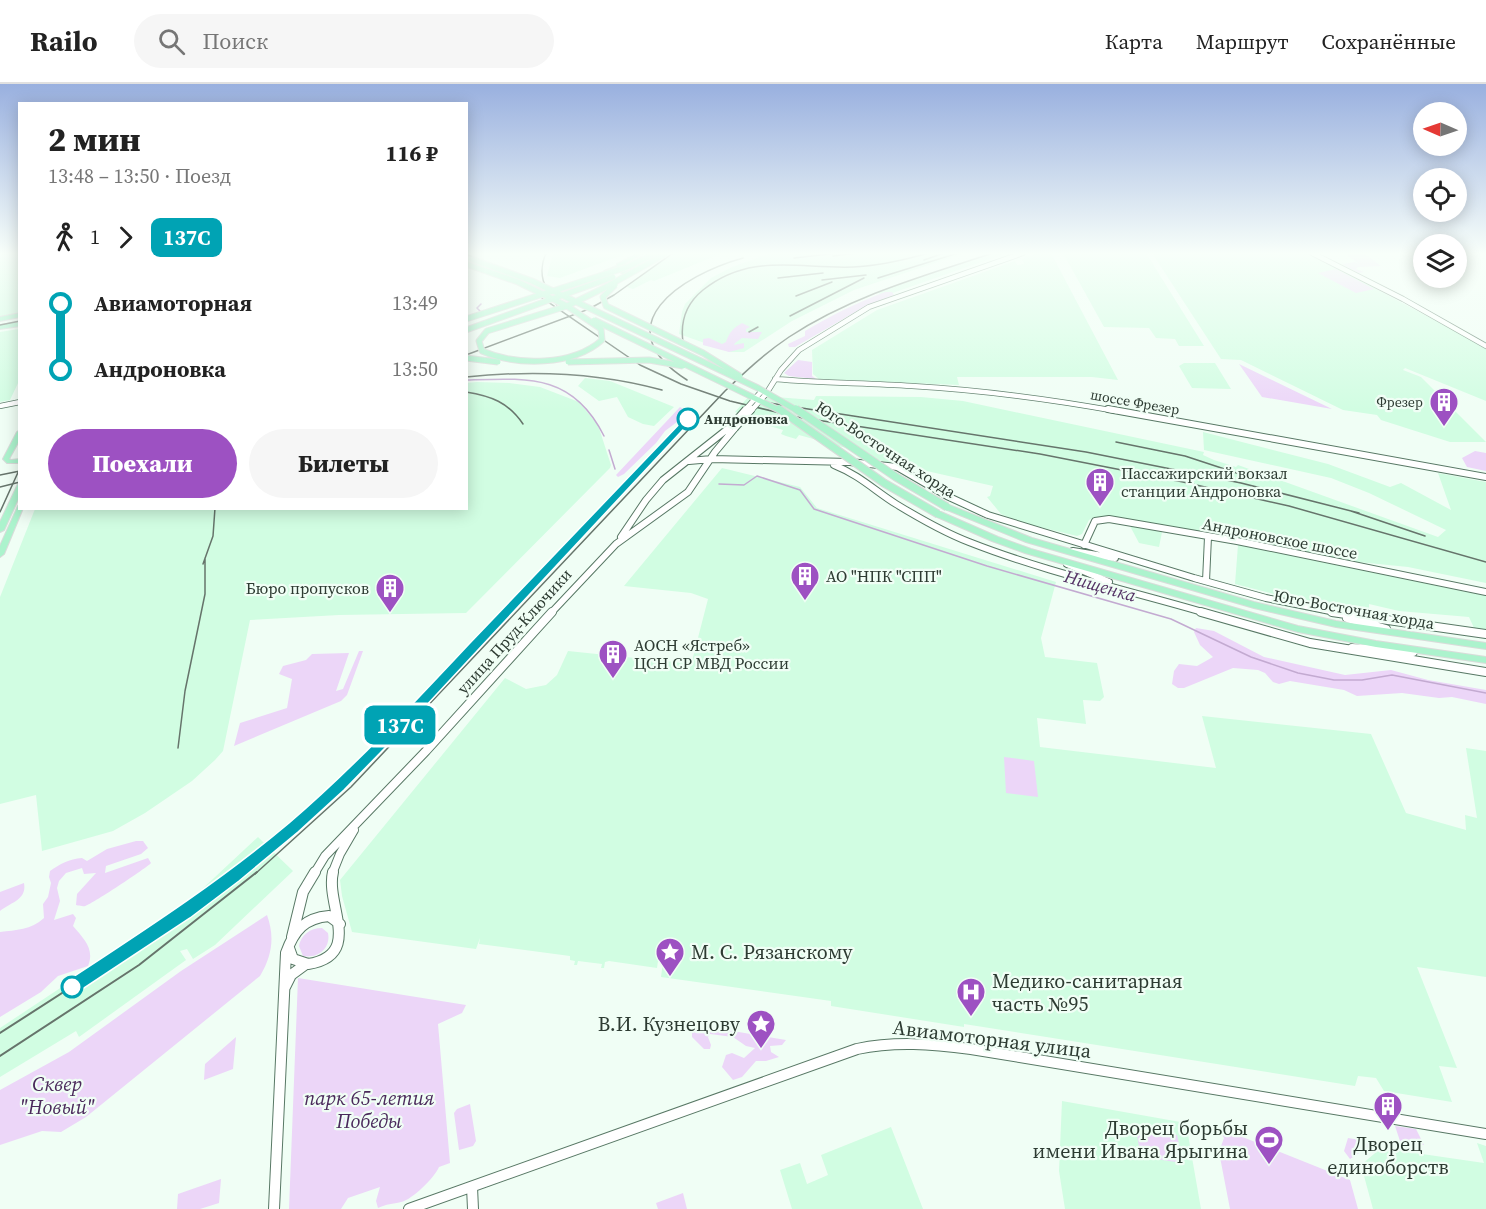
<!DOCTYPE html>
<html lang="ru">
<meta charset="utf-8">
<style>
body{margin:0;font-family:"Source Serif 4",serif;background:#f6f6f6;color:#222;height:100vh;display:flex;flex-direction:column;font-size:22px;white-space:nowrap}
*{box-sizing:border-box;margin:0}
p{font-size:20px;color:#767676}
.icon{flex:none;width:33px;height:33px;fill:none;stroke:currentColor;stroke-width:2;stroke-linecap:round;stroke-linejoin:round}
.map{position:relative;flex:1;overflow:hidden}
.panel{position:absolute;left:18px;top:18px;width:450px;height:408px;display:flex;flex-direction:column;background:#fff;border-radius:0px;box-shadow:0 3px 15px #0003}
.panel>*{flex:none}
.badge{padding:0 12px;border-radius:9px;font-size:21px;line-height:39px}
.needle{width:39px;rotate:272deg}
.controls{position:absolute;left:1413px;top:18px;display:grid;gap:12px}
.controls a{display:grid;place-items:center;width:54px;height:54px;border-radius:50%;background:#fff;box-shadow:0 3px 15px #0003;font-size:30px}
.map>.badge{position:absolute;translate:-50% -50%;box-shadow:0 0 0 3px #fff}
.legs{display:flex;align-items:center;gap:9px;height:66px;padding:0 30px;font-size:20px}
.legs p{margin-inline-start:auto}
.overview{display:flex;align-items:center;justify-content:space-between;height:102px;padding:0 30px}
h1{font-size:33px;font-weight:800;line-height:45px}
.primary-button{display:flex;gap:12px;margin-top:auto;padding:12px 30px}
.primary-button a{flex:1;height:69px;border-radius:36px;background:#9d51c2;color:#fff;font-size:24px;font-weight:800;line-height:69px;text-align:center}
.primary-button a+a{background:#f6f6f6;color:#222}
ul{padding:0 30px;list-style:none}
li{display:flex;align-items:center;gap:21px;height:66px;font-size:22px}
li i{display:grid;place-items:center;width:9px;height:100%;margin:0 8px;background:currentColor}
li i::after{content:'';width:15px;height:15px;margin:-8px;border:4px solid;border-radius:50%;background:#fff}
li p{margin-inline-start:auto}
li:first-child i{background:linear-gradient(#0000 50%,currentColor 0)}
li:last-child i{background:linear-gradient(currentColor 50%,#0000 0)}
header{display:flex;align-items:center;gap:36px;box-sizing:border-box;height:84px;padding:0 30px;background:#fff;border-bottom:2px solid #e0e0e0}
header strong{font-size:28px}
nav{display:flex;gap:33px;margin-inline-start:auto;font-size:21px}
.search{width:420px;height:54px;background:#f6f6f6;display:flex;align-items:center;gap:15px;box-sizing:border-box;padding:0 21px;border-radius:33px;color:#767676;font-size:22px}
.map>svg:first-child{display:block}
</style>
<header>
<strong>Railo</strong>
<div class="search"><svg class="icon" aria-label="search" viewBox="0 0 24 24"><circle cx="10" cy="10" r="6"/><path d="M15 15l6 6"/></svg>Поиск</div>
<nav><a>Карта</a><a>Маршрут</a><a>Сохранённые</a></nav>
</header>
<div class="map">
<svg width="1486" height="1125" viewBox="0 0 1486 1125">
<rect width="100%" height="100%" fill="#f0fef5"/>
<path fill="#d1fde2" d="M 0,169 L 19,169 L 19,228 L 0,234 Z
M 553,169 L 628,169 L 560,194 L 547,192 Z
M 677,169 L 723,169 L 654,197 L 651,196 L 633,205 L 627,203 L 656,180 Z
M 766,169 L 965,169 L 854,206 L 792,237 L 744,268 L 730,268 L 679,250 L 682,228 L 685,220 L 711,194 L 732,183 L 768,170 Z
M 994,169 L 1007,169 L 884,212 L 877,208 Z
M 1038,169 L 1051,169 L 1118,296 L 1092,293 L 957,293 L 959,301 L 819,295 L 813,290 L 812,266 L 877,226 L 1015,177 L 1017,181 L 1024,180 L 1022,175 Z
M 1063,169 L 1146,169 L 1204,262 L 1179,262 L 1175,255 L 1156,254 L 1149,244 L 1104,243 Z
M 1152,169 L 1308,169 L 1459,249 L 1486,265 L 1486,317 L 1405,284 L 1403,286 L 1421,293 L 1486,358 L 1450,358 L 1381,336 L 1377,331 L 1343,326 L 1241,276 L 1221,275 Z
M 19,245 L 19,297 L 10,316 L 0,318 L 0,248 Z
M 1184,279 L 1215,279 L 1231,305 L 1192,304 L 1179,282 Z
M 585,294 L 610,297 L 674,323 L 654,342 L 643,340 L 628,333 L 617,313 L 599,317 L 578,302 Z
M 477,298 L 509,299 L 540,303 L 579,318 L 598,341 L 611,381 L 610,384 L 466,529 L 339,531 L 250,536 L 223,667 L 215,676 L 192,697 L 145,729 L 113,747 L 42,767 L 36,711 L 0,720 L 0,513 L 35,425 L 466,424 L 467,299 Z
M 750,311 L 814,316 L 816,312 L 921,313 L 963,317 L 1204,368 L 1203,371 L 1214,376 L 1236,383 L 1238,381 L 1438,453 L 1446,446 L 1369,409 L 1331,394 L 1204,366 L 1203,348 L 1328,380 L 1390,403 L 1401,399 L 1451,426 L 1438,389 L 1486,398 L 1486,499 L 1408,483 L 1328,475 L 1234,453 L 1106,433 L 1094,433 L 1089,436 L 1082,450 L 1077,452 L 1023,439 L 1001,430 L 987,413 L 990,412 L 993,402 L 856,371 L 857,367 L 799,351 L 796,355 L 786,352 L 781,350 L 783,346 L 747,335 L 749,333 L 735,328 Z
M 722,384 L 800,403 L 817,424 L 1056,498 L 1041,554 L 1045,573 L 1097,579 L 1104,613 L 1100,617 L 1083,616 L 1086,640 L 1037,634 L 1040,663 L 1216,684 L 1202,632 L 1371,650 L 1406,729 L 1466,746 L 1465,731 L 1477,734 L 1466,664 L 1486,667 L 1486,893 L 1417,883 L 1457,984 L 1439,982 L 1452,1018 L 1384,1007 L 1376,994 L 1358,992 L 1355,1002 L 1040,952 L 964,940 L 964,943 L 831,922 L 831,917 L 661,893 L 663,878 L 658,877 L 657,884 L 609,877 L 605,878 L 604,884 L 601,884 L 602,880 L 578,877 L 577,881 L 574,881 L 575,877 L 570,876 L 570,872 L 479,860 L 480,854 L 476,865 L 352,848 L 342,812 L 340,796 L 505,594 L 526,605 L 546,601 L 557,591 L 568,567 L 683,579 L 692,577 L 708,515 L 691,509 L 624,502 Z
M 1130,442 L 1162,448 L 1159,463 L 1139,459 Z
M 1238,461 L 1486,512 L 1486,546 L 1474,544 L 1469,533 L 1399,527 L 1369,520 L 1369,528 L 1336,526 L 1235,500 Z
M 258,753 L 293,787 L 215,861 L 193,875 L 187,865 L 180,867 L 186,876 L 79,953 L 76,947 L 0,993 L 0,944 L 184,822 Z
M 1062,1017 L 1186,1039 L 1201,1125 L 1065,1125 L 1059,1087 Z
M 891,1043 L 923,1125 L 792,1125 L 780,1086 L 800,1079 L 807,1100 L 828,1091 L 821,1071 Z
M 1477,1059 L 1486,1062 L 1486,1125 L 1373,1125 L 1361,1081 L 1381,1064 L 1484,1079 Z"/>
<path fill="#ecd6f8" d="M 1352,169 L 1364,169 L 1381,182 L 1358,183 L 1356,185 L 1364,188 L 1358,189 L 1342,180 L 1355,178 L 1359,180 L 1347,171 Z
M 1336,185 L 1374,205 L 1356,209 L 1318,189 Z
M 885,208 L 892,208 L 894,211 L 862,224 L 795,263 L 789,263 L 788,260 L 805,252 L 805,247 C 830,232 856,219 885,208 Z
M 742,239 L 750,243 L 746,245 L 746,248 L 762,248 L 758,255 L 742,254 L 735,259 L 734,261 L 744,259 L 744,264 L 729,268 L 703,261 L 703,255 L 709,254 L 722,260 L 726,258 C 729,249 733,244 742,239 Z
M 798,276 L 812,278 L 812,292 L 816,295 L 789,292 L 784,289 Z
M 1239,280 L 1332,325 L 1262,313 Z
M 680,323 L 683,325 L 677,338 L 665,347 L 656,359 L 624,390 L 618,393 L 616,391 Z
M 1475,367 L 1486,369 L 1486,387 L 1467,383 L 1462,374 Z
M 1196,544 L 1214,547 L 1264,573 L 1345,591 L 1391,586 L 1428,596 L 1486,606 L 1486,620 L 1452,613 L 1439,614 L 1402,609 L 1357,612 L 1344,606 L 1290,597 L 1279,600 L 1273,598 L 1265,589 L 1258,586 L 1233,584 L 1184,604 L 1178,604 L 1172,600 L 1174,587 L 1179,580 L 1197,582 L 1213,573 L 1200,561 L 1194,548 Z
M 359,567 L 363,567 L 347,611 L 341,617 L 234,662 L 240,639 L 287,624 L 292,595 L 279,590 L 283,582 L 306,576 L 312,570 L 349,569 L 336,607 L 343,605 Z
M 1004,673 L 1034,677 L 1038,713 L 1006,709 Z
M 136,757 L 143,757 L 148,764 L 141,770 L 106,782 L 105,789 L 148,774 L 151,779 C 148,783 89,822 85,822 C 85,823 76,821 76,821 L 77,810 L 96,789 L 84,790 L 82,784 L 66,789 L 59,797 L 57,804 L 60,817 L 54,836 L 73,830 L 76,834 L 73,842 C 84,855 95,865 88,882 L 58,892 L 41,908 L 0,933 L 0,848 C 16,846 31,846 44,834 L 43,820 L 48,813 L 51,799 L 49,793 L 50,787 C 60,780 69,775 82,774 L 87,777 L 107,765 Z
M 24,799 C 27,816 11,818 0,827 L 0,808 Z
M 267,831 C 275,853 272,872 260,892 L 86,1033 L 61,1048 L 42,1047 L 0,1061 L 0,1006 L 69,968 L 181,887 Z
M 322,844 L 328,849 C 331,864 318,875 303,872 L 299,862 C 301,851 310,844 322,844 Z
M 298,894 L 466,921 L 462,929 L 438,940 L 450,1079 L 439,1083 C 435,1093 412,1116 401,1118 C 393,1120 386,1120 378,1124 L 376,1117 L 380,1103 L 348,1114 L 341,1125 L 289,1125 Z
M 697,940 L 703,942 L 786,956 L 782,961 L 770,962 L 771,968 L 779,973 L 766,977 L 756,977 L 742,993 L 733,996 L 722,983 L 726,971 L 732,969 L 744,974 L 755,964 L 746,962 L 733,953 L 710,950 L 708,953 L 711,961 L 710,965 L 704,965 L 692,953 L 692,947 Z
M 236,953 L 233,985 L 204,996 L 205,980 Z
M 470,1020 L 476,1057 L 473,1062 L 459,1066 L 454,1029 L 457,1025 Z
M 1395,1042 L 1416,1045 L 1424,1061 L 1400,1057 Z
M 1136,1046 L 1177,1051 L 1183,1079 L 1141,1073 Z
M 1219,1046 L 1230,1048 L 1350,1096 L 1358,1125 L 1230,1125 L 1219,1068 L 1224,1054 Z
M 1348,1054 L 1373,1058 L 1373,1060 L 1350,1075 L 1344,1067 Z
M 221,1095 L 219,1119 L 200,1125 L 177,1125 L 178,1110 Z
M 683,1109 L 687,1125 L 658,1125 L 656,1119 Z"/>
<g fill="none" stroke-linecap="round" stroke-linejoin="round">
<path stroke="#c3aad1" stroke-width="1.5" d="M 480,227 L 477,224 L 481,220
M 467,296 C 529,294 573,290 604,352
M 609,366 L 615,385
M 719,400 L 744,401 L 757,392 L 800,406 L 814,425 L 987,482 L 1171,535 L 1251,573 L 1298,589 L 1334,596 L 1362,596 L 1392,591 L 1486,609"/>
<g stroke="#587865" stroke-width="6">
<path id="minor-far3" d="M 1312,169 L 1403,215 L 1486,262
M 775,295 C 821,299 866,299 912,302 C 980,306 1049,315 1116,327
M 766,310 L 781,286 L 799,266 L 869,223 L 1023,169
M 0,322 L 20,318"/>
</g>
<g stroke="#587865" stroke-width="8">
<path id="minor-far2" d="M 1108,325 L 1486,393
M 689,377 L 712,375 L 850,378 L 897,383 L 947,412 L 988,431 L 1194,494 L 1266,514 L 1340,529
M 834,381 C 859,391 874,406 896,420 C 919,434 943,448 969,458 C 1045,488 1128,506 1206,529
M 621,453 L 646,416 L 663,396 L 730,343
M 1084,461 L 1095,437 L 1109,435 L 1237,457 L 1486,508
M 1073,467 L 1115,474
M 1067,480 L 1109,498
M 1206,497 L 1208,453
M 551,529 L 616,460 L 688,408 L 715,368 L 735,344"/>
</g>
<g stroke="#587865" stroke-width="10">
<path id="minor-far1" d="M 1201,528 L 1310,559 L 1486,588
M 1332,528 L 1486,550
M 1347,534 L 1386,545
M 1352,564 L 1413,568
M 314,790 L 325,772 L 426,667 L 552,528
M 332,790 L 340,770 L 354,746"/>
</g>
<g stroke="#587865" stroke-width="12">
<path id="minor" d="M 292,853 L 303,808 L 315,788
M 289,864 L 293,875 L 308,880 C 364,871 325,821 333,788
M 285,903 L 291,891 L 306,880
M 472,1103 L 473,1125
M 274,1125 L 286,869 C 294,846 305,834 329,832 L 340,840
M 409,1125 L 857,965 C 895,957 932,960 971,965 L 1486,1050"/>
</g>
<g stroke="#d9dcda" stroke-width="2">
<path id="major" d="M 639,169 L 644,169 L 623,181 L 625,182 L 625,183 L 606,188 L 604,187 L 617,182 L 617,180 Z
M 640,180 L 644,181 L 625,190 L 621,189 Z
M 20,229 L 20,233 L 0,237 L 0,233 Z
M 20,238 L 20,242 L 0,245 L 0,241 Z
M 20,346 L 20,355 L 9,375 L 11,376 L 20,375 L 20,379 L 7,379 L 3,375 L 17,348 Z
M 18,400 L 20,400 L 20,411 L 4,446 L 0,448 L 0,438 Z
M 945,421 L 949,421 L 1032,454 L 1254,518 L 1336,537 L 1486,559 L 1486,565 L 1336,543 L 1254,524 L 1026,458 L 945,425 Z
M 18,422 L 20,422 L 20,424 L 23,424 L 4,470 L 0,473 L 0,462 Z
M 935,428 L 941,428 L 998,453 L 1031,465 L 1298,542 L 1376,557 L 1486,573 L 1486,579 L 1376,563 L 1298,548 L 1025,469 L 992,457 L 935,432 L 934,430 Z"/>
</g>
<use href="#minor-far3" stroke="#fff" stroke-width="4.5"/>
<use href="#minor-far2" stroke="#fff" stroke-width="6"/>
<use href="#minor-far1" stroke="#fff" stroke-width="8"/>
<use href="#minor" stroke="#fff" stroke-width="10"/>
<use href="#major" fill="#acf3cd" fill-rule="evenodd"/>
<path stroke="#66746b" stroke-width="1.5" d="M 0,241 L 20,237
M 0,428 L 20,384"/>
<path stroke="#66746b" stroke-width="1.5" d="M 546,169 C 537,189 544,205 557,221
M 466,170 L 500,185 L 640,281 L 681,300 L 730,317 L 797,333 L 1040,370 L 1183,398 L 1289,422 L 1486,478
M 833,172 L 856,169
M 794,174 L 838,169
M 924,176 L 944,169
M 778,194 L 823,189
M 878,194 L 958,169
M 822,196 L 866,191
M 796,212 L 832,198
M 790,232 L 864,194
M 749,248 L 758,243
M 683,258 C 680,237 687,219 703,206 C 750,168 798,185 853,183 C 879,182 904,176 929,169
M 466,271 L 589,225 L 614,211 L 673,169
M 466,293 C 533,286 597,288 662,306
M 687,296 C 602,242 682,191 743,174
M 466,308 C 491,312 508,318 523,340
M 763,318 L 1086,368 L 1241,399 L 1359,429
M 1116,358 L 1185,372 L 1255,395
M 0,391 L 20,387
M 0,403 L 20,398
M 1351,427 L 1425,452
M 203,480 L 213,452 L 215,424
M 178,664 L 185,607 L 205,510 L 205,474
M 236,790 L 306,733 L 345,696
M 255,790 L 351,703 L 725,307 C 745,288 765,269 789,253 C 851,212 923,192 993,169"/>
<path stroke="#66746b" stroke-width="2" d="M 0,949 L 135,862 L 238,788
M 0,972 L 139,881 L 257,788"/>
<g stroke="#587865" stroke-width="6" stroke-linecap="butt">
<path id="minor-bridge-far1" d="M 744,327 L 760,309
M 751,327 L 766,310"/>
</g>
<g stroke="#587865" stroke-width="8" stroke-linecap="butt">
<path id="minor-bridge" d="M 730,343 L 746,325
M 735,344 L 752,325"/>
</g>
<g stroke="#d9dcda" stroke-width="7" stroke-linecap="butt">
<path id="major-bridge-far1" d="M 471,175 L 532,197 L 758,304 L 798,327
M 466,180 L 518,198 L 567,222
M 615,201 L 603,213 L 606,222 L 703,269 L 740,292
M 567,222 L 601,245 L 602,256 C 573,282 517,282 482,267 L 479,257 L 487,247 Z
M 567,222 L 606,203 L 665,170
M 466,235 L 627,183 L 656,169
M 594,236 L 781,327
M 466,246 L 613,193
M 466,274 L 498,278
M 568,278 L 649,276 L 683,282"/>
</g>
<g stroke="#d9dcda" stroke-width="9" stroke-linecap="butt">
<path id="major-bridge" d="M 779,325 L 884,399 L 938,430
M 796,325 L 896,393 L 947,423"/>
</g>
<use href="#minor-bridge-far1" stroke="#fff" stroke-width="4.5"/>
<use href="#minor-bridge" stroke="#fff" stroke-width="6"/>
<use href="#major-bridge-far1" stroke="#acf3cd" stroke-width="5"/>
<use href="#major-bridge" stroke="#acf3cd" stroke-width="7"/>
</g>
<linearGradient id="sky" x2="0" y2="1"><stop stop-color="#99b0df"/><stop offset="0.52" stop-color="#f8fffa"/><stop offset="1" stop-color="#f8fffa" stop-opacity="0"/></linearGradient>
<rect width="1486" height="326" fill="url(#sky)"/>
<path fill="#00a3b4" stroke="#fff" stroke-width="1.5" d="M 685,334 L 693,335 L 423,625 L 344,706 L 298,748 L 239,797 L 190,834 L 78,908 L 72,910 L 67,908 L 64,903 L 67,897 C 143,847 219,798 289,739 C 353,684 411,622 469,560 C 541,485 613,409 685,334 Z"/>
<defs>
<g id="building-pin" transform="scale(1.5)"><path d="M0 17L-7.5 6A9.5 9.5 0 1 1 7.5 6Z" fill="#9d51c2" stroke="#f0fef5"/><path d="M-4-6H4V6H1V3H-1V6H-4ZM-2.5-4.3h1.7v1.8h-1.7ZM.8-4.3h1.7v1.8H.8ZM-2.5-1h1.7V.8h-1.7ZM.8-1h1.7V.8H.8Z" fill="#fff"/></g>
<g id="sight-pin" transform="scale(1.5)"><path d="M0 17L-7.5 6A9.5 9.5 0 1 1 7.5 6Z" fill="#9d51c2" stroke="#f0fef5"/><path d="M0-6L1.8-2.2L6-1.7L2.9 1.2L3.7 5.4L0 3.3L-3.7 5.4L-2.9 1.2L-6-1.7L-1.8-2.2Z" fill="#fff"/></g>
<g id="hospital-pin" transform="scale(1.5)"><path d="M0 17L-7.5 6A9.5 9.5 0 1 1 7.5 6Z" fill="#9d51c2" stroke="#f0fef5"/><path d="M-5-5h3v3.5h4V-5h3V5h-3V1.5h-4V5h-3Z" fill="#fff"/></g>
<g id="stadium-pin" transform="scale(1.5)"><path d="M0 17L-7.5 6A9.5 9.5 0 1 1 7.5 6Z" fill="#9d51c2" stroke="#f0fef5"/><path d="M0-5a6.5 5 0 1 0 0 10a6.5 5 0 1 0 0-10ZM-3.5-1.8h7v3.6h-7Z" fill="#fff"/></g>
</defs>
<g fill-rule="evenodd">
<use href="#building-pin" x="1444" y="318"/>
<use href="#building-pin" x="1100" y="398"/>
<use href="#building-pin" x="805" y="492"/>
<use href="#building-pin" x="390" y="504"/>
<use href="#building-pin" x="613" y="570"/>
<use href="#sight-pin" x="670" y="868"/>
<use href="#hospital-pin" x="971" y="908"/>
<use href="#sight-pin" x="761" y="940"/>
<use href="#building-pin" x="1388" y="1022"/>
<use href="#stadium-pin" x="1269" y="1056"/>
</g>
<g fill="#fff" stroke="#00a3b4" stroke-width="3">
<circle cx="688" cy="335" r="10"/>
<circle cx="72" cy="903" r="10"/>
</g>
<g text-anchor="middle" stroke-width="4.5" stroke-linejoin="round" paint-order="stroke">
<g font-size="14" fill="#2d3b32" stroke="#f0fef5">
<text transform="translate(1135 318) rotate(10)" y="5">шоссе Фрезер</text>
</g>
<g font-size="14" fill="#2d3b32" stroke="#f0fef5" text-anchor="end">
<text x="1423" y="323">Фрезер</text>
</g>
<g font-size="14" font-weight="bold" fill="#2d3b32" stroke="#f0fef5" text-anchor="start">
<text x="704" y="340">Андроновка</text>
</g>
<g font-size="16" fill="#2d3b32" stroke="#f0fef5">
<text transform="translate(886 365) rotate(33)" y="6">Юго-Восточная хорда</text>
<text transform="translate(1280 454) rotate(11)" y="6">Андроновское шоссе</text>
<text transform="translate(1354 525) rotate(10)" y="6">Юго-Восточная хорда</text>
<text transform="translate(514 547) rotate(-48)" y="6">улица Пруд-Ключики</text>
</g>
<g font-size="16" fill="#2d3b32" stroke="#f0fef5" text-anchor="start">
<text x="1121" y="395">Пассажирский вокзал<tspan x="1121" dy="18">станции Андроновка</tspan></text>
<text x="826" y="498">АО "НПК "СПП"</text>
<text x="369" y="510" text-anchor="end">Бюро пропусков</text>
<text x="634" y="567">АОСН «Ястреб»<tspan x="634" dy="18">ЦСН СР МВД России</tspan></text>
</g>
<g font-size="18" font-style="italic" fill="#533164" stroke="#f0fef5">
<text transform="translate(1100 502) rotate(16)" y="6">Нищенка</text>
</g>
<g font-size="20" fill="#2d3b32" stroke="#f0fef5" text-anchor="start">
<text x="691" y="875">М. С. Рязанскому</text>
<text x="992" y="904">Медико-санитарная<tspan x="992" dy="23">часть №95</tspan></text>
<text x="740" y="947" text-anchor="end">В.И. Кузнецову</text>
<text x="1248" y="1051" text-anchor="end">Дворец борьбы<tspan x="1248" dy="23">имени Ивана Ярыгина</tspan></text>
<text x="1388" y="1067" text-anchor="middle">Дворец<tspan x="1388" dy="23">единоборств</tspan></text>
</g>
<g font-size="20" fill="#2d3b32" stroke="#f0fef5">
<text transform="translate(992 955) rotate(7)" y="7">Авиамоторная улица</text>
</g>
<g font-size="20" font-style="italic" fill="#4a295b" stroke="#f0fef5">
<text x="57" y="1007">Сквер<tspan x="57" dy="23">"Новый"</tspan></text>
<text x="369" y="1021">парк 65-летия<tspan x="369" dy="23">Победы</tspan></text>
</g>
</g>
</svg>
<div class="controls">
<a><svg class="needle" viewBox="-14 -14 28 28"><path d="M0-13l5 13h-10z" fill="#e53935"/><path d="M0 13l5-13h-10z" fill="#767676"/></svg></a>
<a><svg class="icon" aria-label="locate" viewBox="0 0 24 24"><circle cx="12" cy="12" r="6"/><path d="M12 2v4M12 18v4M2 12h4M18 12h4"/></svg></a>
<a><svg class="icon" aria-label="layers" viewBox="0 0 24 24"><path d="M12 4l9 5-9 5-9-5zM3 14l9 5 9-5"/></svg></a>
</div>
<b class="badge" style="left:400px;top:641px;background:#00a3b4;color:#fff">137С</b>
<section class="panel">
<div class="overview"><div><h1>2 мин</h1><p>13:48 – 13:50 · Поезд</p></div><b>116 ₽</b></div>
<div class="legs"><svg class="icon" aria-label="walk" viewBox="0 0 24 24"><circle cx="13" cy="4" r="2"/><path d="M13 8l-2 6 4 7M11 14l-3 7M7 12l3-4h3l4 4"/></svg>1<svg class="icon" aria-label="forward" viewBox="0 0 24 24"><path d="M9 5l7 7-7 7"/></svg><b class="badge" style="background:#00a3b4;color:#fff">137С</b></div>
<ul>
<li><i style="color:#00a3b4"></i><b>Авиамоторная</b><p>13:49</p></li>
<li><i style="color:#00a3b4"></i><b>Андроновка</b><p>13:50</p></li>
</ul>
<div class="primary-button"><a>Поехали</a><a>Билеты</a></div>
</section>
</div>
